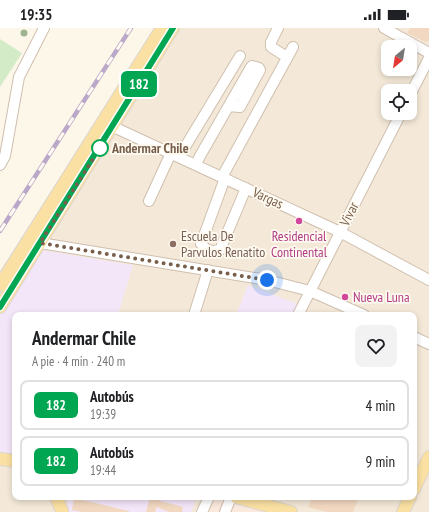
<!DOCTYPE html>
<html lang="es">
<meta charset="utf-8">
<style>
body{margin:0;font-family:"PT Sans Narrow",sans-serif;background:#f2f2f2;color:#202124;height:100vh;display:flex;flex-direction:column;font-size:15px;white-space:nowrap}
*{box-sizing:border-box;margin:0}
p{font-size:13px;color:#757577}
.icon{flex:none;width:22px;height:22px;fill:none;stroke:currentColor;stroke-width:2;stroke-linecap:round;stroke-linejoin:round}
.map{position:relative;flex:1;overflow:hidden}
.side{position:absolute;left:12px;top:284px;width:405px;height:188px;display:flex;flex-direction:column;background:#fff;border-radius:8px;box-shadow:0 2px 6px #0003}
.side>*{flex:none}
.badge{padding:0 8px;border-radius:6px;font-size:14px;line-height:26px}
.needle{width:26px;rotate:210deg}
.tools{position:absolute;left:381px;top:12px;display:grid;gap:8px}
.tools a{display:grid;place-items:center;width:36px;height:36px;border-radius:8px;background:#fff;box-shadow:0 2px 6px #0003;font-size:20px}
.you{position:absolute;width:20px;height:20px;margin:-10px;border:3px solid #fff;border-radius:50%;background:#1a73e8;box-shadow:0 0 0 6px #1a73e833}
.map>.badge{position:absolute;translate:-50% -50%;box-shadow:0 0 0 2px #fff}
.round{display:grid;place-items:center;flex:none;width:42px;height:42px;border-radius:8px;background:#f2f2f2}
.head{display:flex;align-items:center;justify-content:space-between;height:68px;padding:0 20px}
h1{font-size:19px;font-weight:700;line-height:30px}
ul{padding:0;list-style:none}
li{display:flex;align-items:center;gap:12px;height:50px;margin:0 8px 6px;padding:0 12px;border:2px solid #e0e0e0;border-radius:8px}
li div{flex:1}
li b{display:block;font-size:15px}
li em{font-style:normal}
li .badge{min-width:44px;font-weight:700;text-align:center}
.status{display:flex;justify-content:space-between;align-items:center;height:28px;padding:0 20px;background:#fff;direction:ltr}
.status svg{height:11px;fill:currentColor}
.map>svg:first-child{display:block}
</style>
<div class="status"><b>19:35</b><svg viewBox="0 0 49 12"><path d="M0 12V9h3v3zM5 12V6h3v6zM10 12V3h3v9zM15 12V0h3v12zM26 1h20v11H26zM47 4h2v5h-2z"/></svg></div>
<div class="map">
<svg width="429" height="484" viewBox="0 0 429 484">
<rect width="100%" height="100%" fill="#fdf7ea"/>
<path fill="#f4e9d8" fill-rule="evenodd" d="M 156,0 L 429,0 L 429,484 L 0,484 L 0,243 ZM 388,19 L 410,19 L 410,41 L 388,41 ZM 388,63 L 410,63 L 410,85 L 388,85 ZM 15,287 L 414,287 L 414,469 L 15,469 Z"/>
<path fill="#fce9de" d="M 215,469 L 216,469 L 272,484 L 208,484 Z"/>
<path fill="#f4e6f9" d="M 35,221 L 133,237 L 118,287 L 15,287 L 15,429 L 0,426 L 0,278 Z
M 248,257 L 298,276 L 293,287 L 236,287 Z
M 69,469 L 192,469 L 195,475 L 191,484 L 66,484 Z"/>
<path fill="#d3ebc7" d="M 0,11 L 22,25 L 0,59 Z"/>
<path fill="#f2d8c1" d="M 410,0 L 429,0 L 429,13 L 425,14 L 407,5 Z
M 150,469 L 160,469 L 160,473 L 183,479 L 182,484 L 169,484 L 157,479 L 155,484 L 146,484 Z
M 312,469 L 359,469 L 353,484 L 327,484 L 308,479 Z
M 74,470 L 129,483 L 129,484 L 82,484 L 72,482 Z"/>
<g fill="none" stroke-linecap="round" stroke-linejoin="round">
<g stroke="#cfbfae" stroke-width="12">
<path id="minor" d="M 278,0 L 271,14 L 271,19 L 287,29
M 384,0 L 429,25
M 410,67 L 429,30
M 105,95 L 340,204 L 429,252
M 179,129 L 240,28
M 196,136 L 200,128 L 251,39 L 252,38 L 259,40 L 260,42 L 240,79 L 229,78
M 0,137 L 5,128 L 19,49 L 44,0
M 222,149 L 293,19
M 225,150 L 201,216 C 207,223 211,224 220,222 L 246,160
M 149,173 L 171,125
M 34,214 L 267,252 L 310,263 L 364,287
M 194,287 L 208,242
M 298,287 L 401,85
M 414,309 L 429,316
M 202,484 L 209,469
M 225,484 L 231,469"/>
</g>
<g stroke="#dcd5d0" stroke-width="14">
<path id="major" d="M 0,257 L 162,0
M 0,279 L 173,0
M 0,431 L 15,433
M 414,461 L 429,429
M 56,469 L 62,483
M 236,469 L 291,484
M 403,484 L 410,469"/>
</g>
<use href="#minor" stroke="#fff" stroke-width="10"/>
<use href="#major" stroke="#fae0a3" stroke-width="12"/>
<g stroke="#bba7c8" stroke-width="4.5">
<path id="rail" d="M 0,203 L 131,0"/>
</g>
<use href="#rail" stroke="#fffaf0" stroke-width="3" stroke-dasharray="9" stroke-linecap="butt"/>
</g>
<circle fill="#9eb48f" cx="24" cy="5" r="3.5"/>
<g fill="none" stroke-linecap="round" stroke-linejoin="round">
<g stroke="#fff" stroke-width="9">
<path id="line" d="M 0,279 L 173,0"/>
</g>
<use href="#line" stroke="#00a651" stroke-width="6"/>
<path stroke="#785f4c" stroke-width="4" stroke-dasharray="0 7.2" d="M 100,120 L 40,215 L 267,252"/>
</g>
<circle fill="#fff" stroke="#00a651" stroke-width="2" cx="100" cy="120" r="8"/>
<g fill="#d1479c" stroke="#fffaf0" stroke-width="1.5">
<circle cx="299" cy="193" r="4"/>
<circle cx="345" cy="269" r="4"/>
</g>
<circle fill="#8d6e63" stroke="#fffaf0" stroke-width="1.5" cx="173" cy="216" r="4"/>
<g text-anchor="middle" stroke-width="3.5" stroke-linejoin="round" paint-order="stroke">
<g font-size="14" font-weight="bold" fill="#785f4c" stroke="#fffaf0" text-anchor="start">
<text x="112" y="125">Andermar Chile</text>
</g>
<g font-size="14" fill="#785f4c" stroke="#fffaf0">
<text transform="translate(268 170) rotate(25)" y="5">Vargas</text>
<text transform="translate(349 186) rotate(-63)" y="5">Vivar</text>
</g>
<g font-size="14" fill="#785e54" stroke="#fffaf0" text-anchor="start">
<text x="181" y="213">Escuela De<tspan x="181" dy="16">Parvulos Renatito</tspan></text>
</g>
<g font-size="14" fill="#b23c85" stroke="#fffaf0">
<text x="299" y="213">Residencial<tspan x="299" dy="16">Continental</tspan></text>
<text x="353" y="274" text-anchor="start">Nueva Luna</text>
</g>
</g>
</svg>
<div class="tools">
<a><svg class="needle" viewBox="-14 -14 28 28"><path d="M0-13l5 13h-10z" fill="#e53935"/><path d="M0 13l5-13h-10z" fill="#757577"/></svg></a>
<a><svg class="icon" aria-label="locate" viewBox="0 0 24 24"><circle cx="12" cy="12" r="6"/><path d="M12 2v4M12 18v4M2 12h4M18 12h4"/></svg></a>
</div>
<div class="you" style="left:267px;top:252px"></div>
<b class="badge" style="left:139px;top:56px;background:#00a651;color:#fff">182</b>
<section class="side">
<div class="head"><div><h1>Andermar Chile</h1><p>A pie · 4 min · 240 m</p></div><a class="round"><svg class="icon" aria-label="heart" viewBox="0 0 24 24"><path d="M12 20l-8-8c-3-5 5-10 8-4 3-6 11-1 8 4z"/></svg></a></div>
<ul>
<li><span class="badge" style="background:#00a651;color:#fff">182</span><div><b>Autobús</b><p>19:39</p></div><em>4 min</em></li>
<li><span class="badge" style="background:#00a651;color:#fff">182</span><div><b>Autobús</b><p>19:44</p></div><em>9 min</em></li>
</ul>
</section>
</div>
